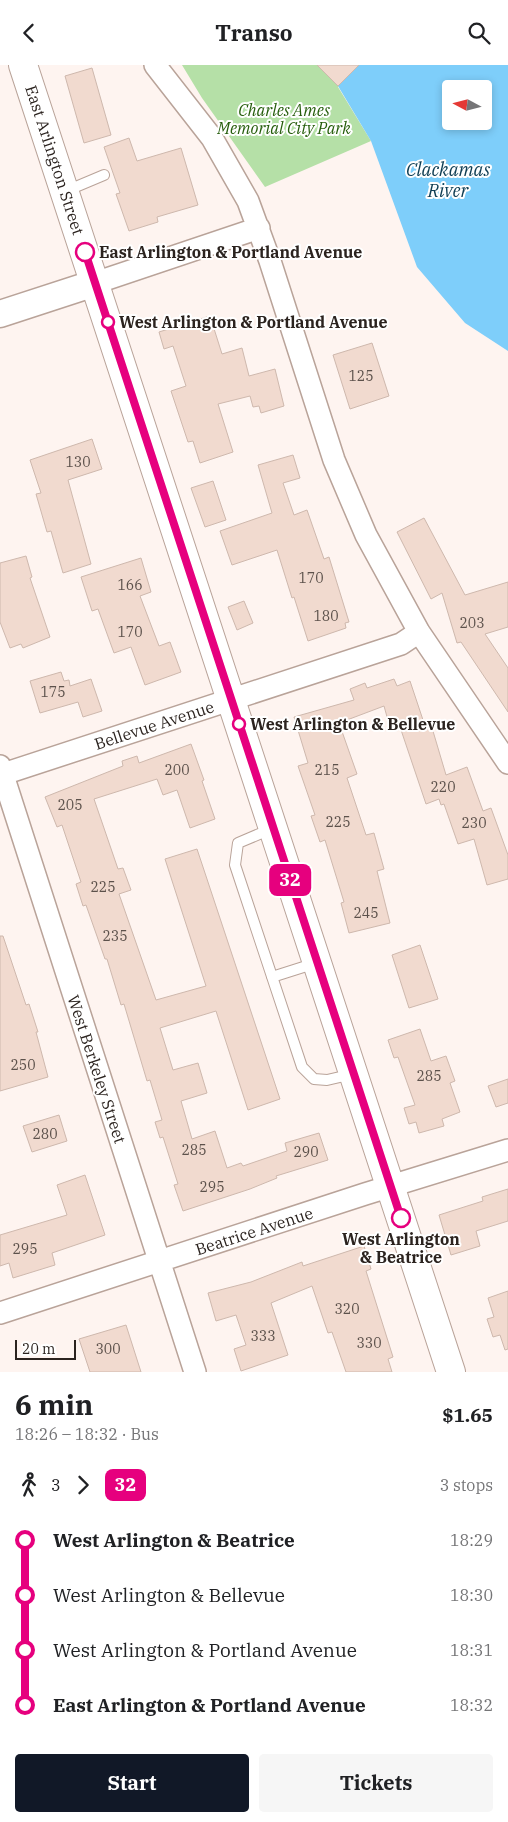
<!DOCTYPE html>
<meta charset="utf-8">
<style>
body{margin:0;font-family:"IBM Plex Serif",serif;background:#f6f6f6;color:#202124;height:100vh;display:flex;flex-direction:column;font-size:19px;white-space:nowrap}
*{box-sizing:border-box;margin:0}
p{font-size:16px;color:#757577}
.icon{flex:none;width:28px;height:28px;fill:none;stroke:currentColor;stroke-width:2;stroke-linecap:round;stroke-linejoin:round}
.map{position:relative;height:1307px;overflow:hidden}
.sheet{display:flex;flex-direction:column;background:#fff;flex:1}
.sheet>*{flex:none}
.badge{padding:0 10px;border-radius:8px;font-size:18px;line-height:32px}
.needle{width:32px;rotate:277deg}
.controls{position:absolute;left:442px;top:15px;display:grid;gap:10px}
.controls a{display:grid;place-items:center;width:50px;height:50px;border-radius:5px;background:#fff;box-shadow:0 2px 8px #0003;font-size:25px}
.scale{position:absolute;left:15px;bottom:12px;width:61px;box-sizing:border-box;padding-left:5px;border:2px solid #2b231f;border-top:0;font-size:14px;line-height:18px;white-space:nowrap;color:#2b231f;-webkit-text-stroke:4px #fff;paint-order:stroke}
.map>.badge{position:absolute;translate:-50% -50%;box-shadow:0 0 0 2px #fff}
.legs{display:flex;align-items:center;gap:8px;height:55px;padding:0 15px;font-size:16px}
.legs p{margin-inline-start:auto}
.head{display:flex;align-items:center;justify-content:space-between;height:85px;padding:0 15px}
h1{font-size:28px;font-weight:700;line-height:38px}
.action{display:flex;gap:10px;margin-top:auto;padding:10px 15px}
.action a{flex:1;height:58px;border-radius:5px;background:#111827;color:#fff;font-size:20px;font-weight:700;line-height:58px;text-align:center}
.action a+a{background:#f6f6f6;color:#202124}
ul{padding:0 15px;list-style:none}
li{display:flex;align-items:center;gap:18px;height:55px;font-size:19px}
li i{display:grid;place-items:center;width:8px;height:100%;margin:0 6px;background:currentColor}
li i::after{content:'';width:12px;height:12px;margin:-6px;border:4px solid;border-radius:50%;background:#fff}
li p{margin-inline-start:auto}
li:first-child i{background:linear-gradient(#0000 50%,currentColor 0)}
li:last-child i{background:linear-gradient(currentColor 50%,#0000 0)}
header{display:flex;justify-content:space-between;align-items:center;height:65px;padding:0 15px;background:#fff;font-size:22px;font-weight:700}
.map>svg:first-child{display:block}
</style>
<header><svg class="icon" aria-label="back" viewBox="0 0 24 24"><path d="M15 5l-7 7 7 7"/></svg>Transo<svg class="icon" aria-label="search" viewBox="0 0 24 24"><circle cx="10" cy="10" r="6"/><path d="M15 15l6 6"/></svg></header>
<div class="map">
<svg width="508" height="1307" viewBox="0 0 508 1307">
<rect width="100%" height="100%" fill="#fef4f0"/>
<path fill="#b5e0a7" d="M 182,0 L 356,0 L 358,2 L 338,22 L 371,76 L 265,122 L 202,33 Z"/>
<path fill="#7ecefa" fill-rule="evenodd" d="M 356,0 L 508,0 L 508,286 L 465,258 L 417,202 L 371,76 L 338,21 L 357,2 ZM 451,24 L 484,24 L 484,56 L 451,56 Z"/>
<path fill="#f1dacf" stroke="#ceb8ad" d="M 317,0 L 359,0 L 338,21 Z
M 92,3 L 111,70 L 84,78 L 65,11 Z
M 129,73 L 137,96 L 181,83 L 198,140 L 157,152 L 158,157 L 129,166 L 116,129 L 120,128 L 104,82 Z
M 210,251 L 222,289 L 242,283 L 249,311 L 275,304 L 284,341 L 261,348 L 259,341 L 253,342 L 250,331 L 218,339 L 233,387 L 200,398 L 193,376 L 188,377 L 171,326 L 186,321 L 173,281 L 164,284 L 159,267 Z
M 372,278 L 389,331 L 350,344 L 333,290 Z
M 92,374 L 102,404 L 68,415 L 91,499 L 63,508 L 51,466 L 47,467 L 36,429 L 41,428 L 30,395 Z
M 293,390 L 300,413 L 283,418 L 294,450 L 307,445 L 324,494 L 329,492 L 349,557 L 345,558 L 346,563 L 308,576 L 294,532 L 292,533 L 277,485 L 232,500 L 220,466 L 272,448 L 258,400 Z
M 213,416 L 226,455 L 205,462 L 191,423 Z
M 424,453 L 465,530 L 508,517 L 508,562 L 485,569 L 508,603 L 508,647 L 461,577 L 457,578 L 442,528 L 431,534 L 397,467 Z
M 26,491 L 32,512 L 30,513 L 50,572 L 23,583 L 21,579 L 10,583 L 0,557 L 0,498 Z
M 141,493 L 151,527 L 140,531 L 159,581 L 170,577 L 181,607 L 145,620 L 131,582 L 114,588 L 98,544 L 92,546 L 81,512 Z
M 244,536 L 253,558 L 237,565 L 228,542 Z
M 61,607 L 64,616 L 69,615 L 70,621 L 91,614 L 102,646 L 83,652 L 78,637 L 40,648 L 30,616 Z
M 394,614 L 397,621 L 410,616 L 424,658 L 430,656 L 446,710 L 467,702 L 483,746 L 491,743 L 508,790 L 508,814 L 487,820 L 474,774 L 458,779 L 444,739 L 441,740 L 439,734 L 426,739 L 398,656 L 389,659 L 384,641 L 339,658 L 357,709 L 347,713 L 366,770 L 374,768 L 384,804 L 377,806 L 390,858 L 349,868 L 341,838 L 344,837 L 325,775 L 320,777 L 311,751 L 315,750 L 298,701 L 308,698 L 294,652 L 354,635 L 350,624 L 365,618 L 367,623 Z
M 191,679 L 204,715 L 202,716 L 215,754 L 190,763 L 177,725 L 163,730 L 157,714 L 94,734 L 118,804 L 123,803 L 131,825 L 119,829 L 156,935 L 206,921 L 165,794 L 197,784 L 280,1034 L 248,1045 L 216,946 L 160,963 L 173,1005 L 198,998 L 207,1028 L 181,1036 L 192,1074 L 215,1066 L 227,1103 L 241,1098 L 243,1101 L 287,1086 L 285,1078 L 319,1068 L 328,1095 L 276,1111 L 277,1113 L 250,1124 L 183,1146 L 174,1120 L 178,1119 L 163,1072 L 160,1073 L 155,1057 L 162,1055 L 150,1015 L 147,1016 L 124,939 L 121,940 L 107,894 L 105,894 L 86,840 L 83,841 L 76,819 L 81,817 L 62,760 L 57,762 L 45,732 L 123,701 L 122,696 L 137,691 L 139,698 Z
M 0,871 L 3,871 L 26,940 L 29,939 L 38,967 L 36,967 L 48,1012 L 0,1026 Z
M 420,880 L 438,934 L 409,943 L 392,890 Z
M 420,964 L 431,996 L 446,991 L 455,1016 L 450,1018 L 460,1047 L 442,1054 L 444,1061 L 419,1068 L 416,1057 L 409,1059 L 404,1043 L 415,1040 L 398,992 L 394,993 L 388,975 Z
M 508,1014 L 508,1038 L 496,1042 L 488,1021 Z
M 59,1050 L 67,1076 L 32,1087 L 23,1061 Z
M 85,1110 L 105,1170 L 52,1188 L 55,1200 L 13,1213 L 9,1198 L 0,1201 L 0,1170 L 67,1150 L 57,1120 Z
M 508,1124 L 508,1156 L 476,1166 L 480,1181 L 451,1190 L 439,1150 L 483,1136 L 482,1132 Z
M 364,1181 L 371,1204 L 366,1206 L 393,1292 L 388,1294 L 392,1307 L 346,1307 L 332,1267 L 328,1268 L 312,1221 L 271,1238 L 288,1290 L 241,1306 L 234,1284 L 246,1280 L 236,1250 L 216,1256 L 208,1228 L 251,1217 L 302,1197 L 303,1201 Z
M 508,1226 L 508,1284 L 505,1285 L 500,1270 L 493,1272 L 487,1254 L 494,1252 L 488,1233 Z
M 126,1260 L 141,1307 L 90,1307 L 79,1274 Z"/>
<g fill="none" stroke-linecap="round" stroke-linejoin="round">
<g stroke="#b9a399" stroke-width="12">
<path id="service" d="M 66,126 L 104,110
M 271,764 L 238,778 L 235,800 L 302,1002 L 314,1014 L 327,1015 L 353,1009
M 272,912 L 316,898"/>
</g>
<g stroke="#b9a399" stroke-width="24">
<path id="minor" d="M 155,0 L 212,73 L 248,136 L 270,196 L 334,395 L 366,470 L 419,567 L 508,698
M 95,218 L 259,163
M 0,701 L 195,1307
M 0,710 L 401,579 L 419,567
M 0,1248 L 365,1129 L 508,1085"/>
</g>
<g stroke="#b9a399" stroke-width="29">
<path id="tertiary" d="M 0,249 L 95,218"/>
</g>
<g stroke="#b9a399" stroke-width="30">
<path id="secondary" d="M 23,0 L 451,1307"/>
</g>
<use href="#service" stroke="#fff" stroke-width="10"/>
<use href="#minor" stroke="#fff" stroke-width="21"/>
<use href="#tertiary" stroke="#fff" stroke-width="26"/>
<use href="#secondary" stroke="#fff" stroke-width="28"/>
</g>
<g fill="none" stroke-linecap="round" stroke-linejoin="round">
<g stroke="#fff" stroke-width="11">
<path id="line-1" d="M 85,187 L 401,1153"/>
</g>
<use href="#line-1" stroke="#e6007e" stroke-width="8"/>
</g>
<g fill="#fff" stroke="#e6007e" stroke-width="2.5">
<circle cx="85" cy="187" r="9"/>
<circle cx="108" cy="257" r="6"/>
<circle cx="239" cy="659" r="6"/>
<circle cx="401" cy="1153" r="9"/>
</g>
<g text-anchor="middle" stroke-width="4" stroke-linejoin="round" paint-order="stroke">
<g font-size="14" fill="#5c514b">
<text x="361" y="316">125</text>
<text x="78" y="402">130</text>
<text x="311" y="518">170</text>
<text x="130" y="525">166</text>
<text x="326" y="556">180</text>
<text x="472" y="563">203</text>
<text x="130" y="572">170</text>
<text x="53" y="632">175</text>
<text x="177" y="710">200</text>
<text x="327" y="710">215</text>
<text x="443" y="727">220</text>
<text x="70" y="745">205</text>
<text x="338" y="762">225</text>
<text x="474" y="763">230</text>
<text x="103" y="827">225</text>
<text x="366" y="853">245</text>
<text x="115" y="876">235</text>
<text x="23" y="1005">250</text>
<text x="429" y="1016">285</text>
<text x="45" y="1074">280</text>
<text x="194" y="1090">285</text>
<text x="306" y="1092">290</text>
<text x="212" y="1127">295</text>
<text x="25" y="1189">295</text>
<text x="347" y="1249">320</text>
<text x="263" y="1276">333</text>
<text x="369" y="1283">330</text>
<text x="108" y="1289">300</text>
</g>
<g font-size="16" font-style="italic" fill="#255d0b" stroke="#fff">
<text x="284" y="51">Charles Ames<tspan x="284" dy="18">Memorial City Park</tspan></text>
</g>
<g font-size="16" fill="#2b231f" stroke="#fff">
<text transform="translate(55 95) rotate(72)" y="6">East Arlington Street</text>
<text transform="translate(154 660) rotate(-18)" y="6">Bellevue Avenue</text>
<text transform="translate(97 1004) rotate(72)" y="6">West Berkeley Street</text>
<text transform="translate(254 1166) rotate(-18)" y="6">Beatrice Avenue</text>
</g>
<g font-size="16" font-weight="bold" fill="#2b231f" stroke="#fff" text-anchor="start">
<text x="99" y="193">East Arlington &amp; Portland Avenue</text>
<text x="119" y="263">West Arlington &amp; Portland Avenue</text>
<text x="250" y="665">West Arlington &amp; Bellevue</text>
<text x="401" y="1180" text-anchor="middle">West Arlington<tspan x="401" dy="18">&amp; Beatrice</tspan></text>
</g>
<g font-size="18" font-style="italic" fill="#0e3d53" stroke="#fff">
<text x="448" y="111">Clackamas<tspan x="448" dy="21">River</tspan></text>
</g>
</g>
</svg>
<div class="controls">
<a><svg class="needle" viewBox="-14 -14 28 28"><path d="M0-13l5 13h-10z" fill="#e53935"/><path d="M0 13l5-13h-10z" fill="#757577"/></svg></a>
</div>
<div class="scale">20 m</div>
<b class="badge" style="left:290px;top:815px;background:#e6007e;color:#fff">32</b>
</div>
<section class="sheet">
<div class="head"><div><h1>6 min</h1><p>18:26 – 18:32 · Bus</p></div><b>$1.65</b></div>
<div class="legs"><svg class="icon" aria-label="walk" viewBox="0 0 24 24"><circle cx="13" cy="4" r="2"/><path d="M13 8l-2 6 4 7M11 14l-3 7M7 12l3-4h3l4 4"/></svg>3<svg class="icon" aria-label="forward" viewBox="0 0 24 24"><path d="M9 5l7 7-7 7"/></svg><b class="badge" style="background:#e6007e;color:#fff">32</b><p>3 stops</p></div>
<ul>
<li><i style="color:#e6007e"></i><b>West Arlington &amp; Beatrice</b><p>18:29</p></li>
<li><i style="color:#e6007e"></i><span>West Arlington &amp; Bellevue</span><p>18:30</p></li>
<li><i style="color:#e6007e"></i><span>West Arlington &amp; Portland Avenue</span><p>18:31</p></li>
<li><i style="color:#e6007e"></i><b>East Arlington &amp; Portland Avenue</b><p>18:32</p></li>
</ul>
<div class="action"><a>Start</a><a>Tickets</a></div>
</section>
